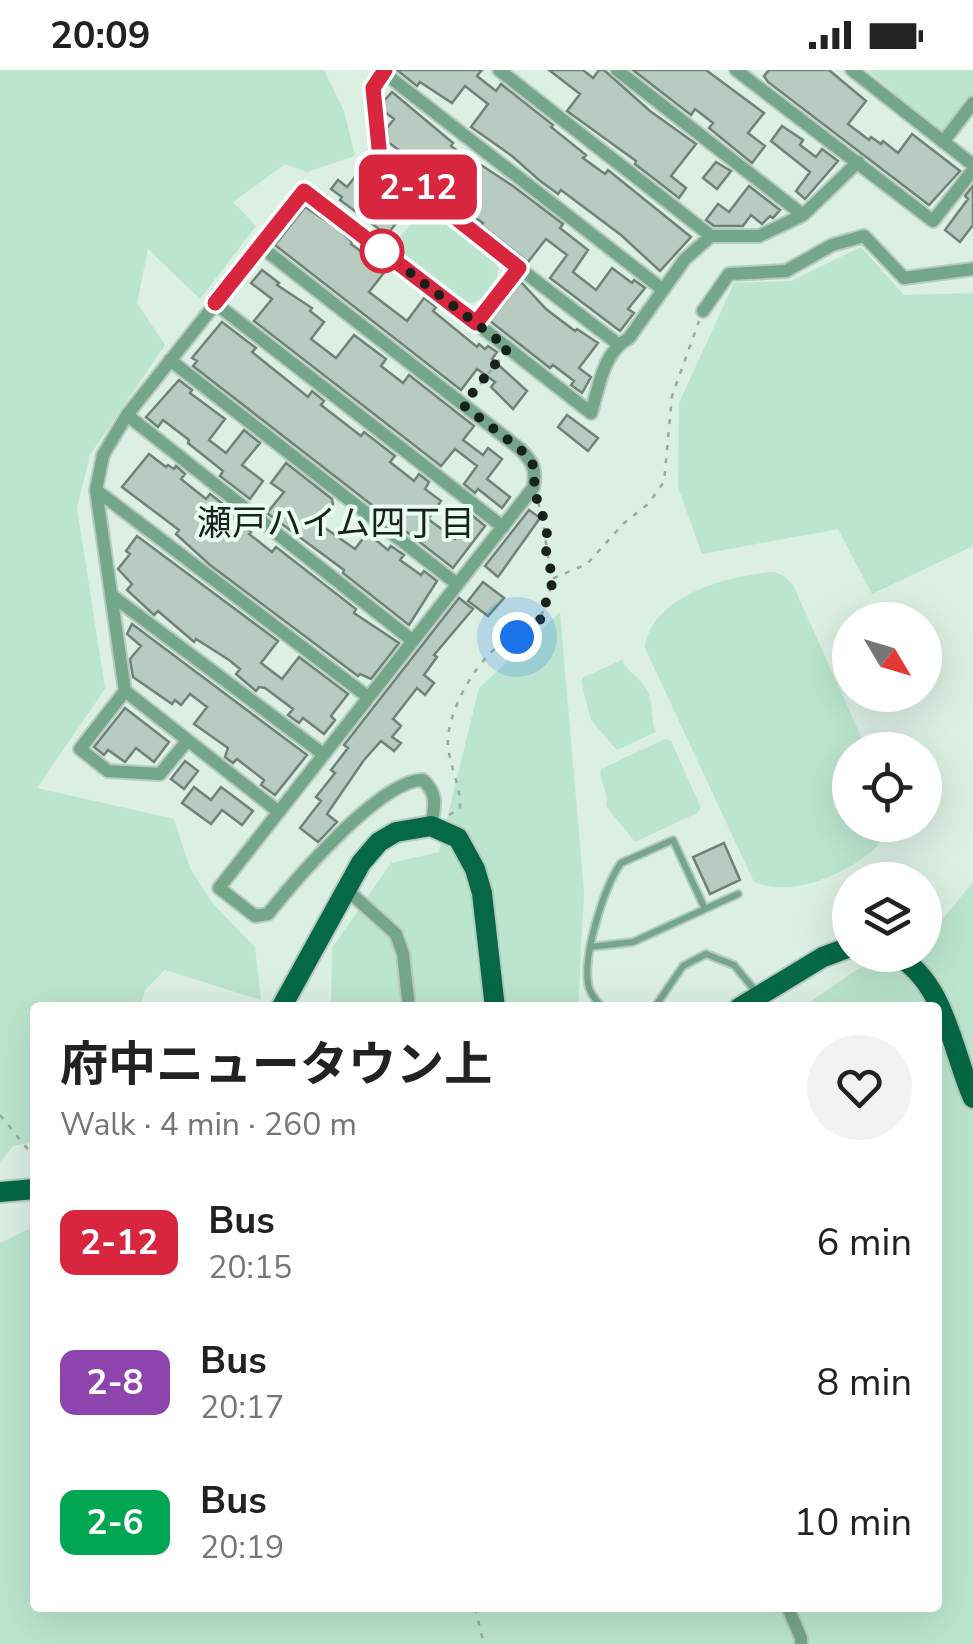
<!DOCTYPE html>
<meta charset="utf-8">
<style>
body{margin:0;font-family:"Nunito Sans","Noto Sans JP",sans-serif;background:#f2f2f2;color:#222;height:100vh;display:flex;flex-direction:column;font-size:38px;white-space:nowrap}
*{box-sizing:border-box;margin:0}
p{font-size:32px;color:#767676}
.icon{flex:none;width:55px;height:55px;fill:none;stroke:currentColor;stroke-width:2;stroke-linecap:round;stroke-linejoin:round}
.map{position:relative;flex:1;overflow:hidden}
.sheet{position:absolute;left:30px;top:932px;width:912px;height:610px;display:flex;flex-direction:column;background:#fff;border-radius:10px;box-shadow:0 10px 40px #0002}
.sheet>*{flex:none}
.badge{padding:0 20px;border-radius:15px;font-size:35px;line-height:65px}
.needle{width:65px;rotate:128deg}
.fabs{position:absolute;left:832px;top:532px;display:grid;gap:20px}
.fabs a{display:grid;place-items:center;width:110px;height:110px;border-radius:50%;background:#fff;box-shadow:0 10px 40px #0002;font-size:50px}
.you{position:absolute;width:50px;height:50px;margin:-25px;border:8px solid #fff;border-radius:50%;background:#1a73e8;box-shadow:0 0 0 15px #1a73e833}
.map>.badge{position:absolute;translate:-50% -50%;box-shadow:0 0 0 5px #fff}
.round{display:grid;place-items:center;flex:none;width:105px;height:105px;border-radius:52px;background:#f2f2f2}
.headline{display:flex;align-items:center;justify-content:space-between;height:170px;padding:0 30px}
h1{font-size:48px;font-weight:700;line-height:75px}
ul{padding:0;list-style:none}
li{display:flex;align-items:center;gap:30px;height:140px;padding:0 30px}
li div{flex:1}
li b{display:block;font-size:38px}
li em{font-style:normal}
li .badge{min-width:110px;font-weight:700;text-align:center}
.status{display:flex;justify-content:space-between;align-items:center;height:70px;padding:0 50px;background:#fff;direction:ltr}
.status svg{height:28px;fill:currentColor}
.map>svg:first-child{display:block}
</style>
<div class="status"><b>20:09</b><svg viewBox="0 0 49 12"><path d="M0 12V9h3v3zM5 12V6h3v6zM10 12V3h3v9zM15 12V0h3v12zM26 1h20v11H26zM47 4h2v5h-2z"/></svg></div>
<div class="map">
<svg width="973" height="1574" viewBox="0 0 973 1574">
<rect width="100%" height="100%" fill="#dbefe3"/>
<path fill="#bbe5ce" d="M 0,0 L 324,0 L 344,41 L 355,86 L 307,102 L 285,94 L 233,132 L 256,156 L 200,229 L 148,179 L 137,233 L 165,275 L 90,385 L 77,438 L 105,619 L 37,718 L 174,749 L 190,798 L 213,834 L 255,877 L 261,930 L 165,900 L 145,920 L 140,937 L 35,938 L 35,1071 L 13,1076 L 0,1092 Z
M 867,0 L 973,0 L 973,24 L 947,58 L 939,60 Z
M 425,135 L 490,184 L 498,198 L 497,208 L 481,229 L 472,233 L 458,230 L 392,178 Z
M 861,177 L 904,225 L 973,223 L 973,476 L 872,524 L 838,459 L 702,484 L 678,417 L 679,333 L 734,213 L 791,211 Z
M 774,502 L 784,506 L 793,515 L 867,680 L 850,680 L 850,755 L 893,755 C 885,765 877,778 867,785 C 838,807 790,827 754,812 L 645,578 C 651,525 730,505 774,502 Z
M 560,542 L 584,822 L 578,937 L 331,938 L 332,878 L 391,793 L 439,782 L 479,618 Z
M 622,590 C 628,603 642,608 648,622 C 654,635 650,649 656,662 L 617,680 L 591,650 L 581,612 L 584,607 Z
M 665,669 L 671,671 L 701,738 L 697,743 L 635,772 L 606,736 C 610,719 598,713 601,699 Z
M 973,812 L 973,1574 L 0,1574 L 0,1173 L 35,1156 L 35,1538 L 938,1538 L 938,938 L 803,937 L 853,902 L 884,885 L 925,885 L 925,862 L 936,857 Z"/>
<path fill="#b8cbc0" stroke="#708277" stroke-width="2.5" d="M 397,0 L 482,0 L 477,6 L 496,21 L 501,14 L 553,55 L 551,57 L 586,85 L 583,88 L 605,104 L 608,100 L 691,167 L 660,201 L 621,165 L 561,120 L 558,124 L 539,110 L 512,86 L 471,57 L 488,34 L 465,16 L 452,33 L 420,12 L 417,16 Z
M 549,0 L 583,0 L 593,8 L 599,0 L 604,0 L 650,41 L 696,74 L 671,106 L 686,118 L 679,128 L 635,94 L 636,91 L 567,41 L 580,24 Z
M 633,0 L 706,0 L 764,43 L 748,63 L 765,76 L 752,93 L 709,58 L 713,53 L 695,39 L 691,45 Z
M 769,0 L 829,0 L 866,31 L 848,54 L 869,70 L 871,67 L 881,74 L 883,71 L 898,83 L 912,64 L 960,101 L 929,135 L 768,12 L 764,6 Z
M 392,22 L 453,73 L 451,76 L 479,97 L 481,95 L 513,116 L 563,154 L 560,158 L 588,180 L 573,202 L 596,220 L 612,198 L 632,213 L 634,210 L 645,218 L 628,239 L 634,243 L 620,261 L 550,208 L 567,185 L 546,169 L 528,192 L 481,155 L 483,153 L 447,129 L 464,107 L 442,90 L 426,111 L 395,87 L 400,81 L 388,72 L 387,58 L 394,49 L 385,42 L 384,31 Z
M 782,56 L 803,70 L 800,75 L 816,87 L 822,79 L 838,91 L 805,129 L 796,121 L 810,102 L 771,71 Z
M 716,92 L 731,101 L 717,119 L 703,108 Z
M 359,102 L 376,115 L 378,112 L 397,126 L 399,124 L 417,135 L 405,152 L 400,148 L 387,165 L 340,130 L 342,127 L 331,119 L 338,110 L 347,117 Z
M 749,116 L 780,140 L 773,148 L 770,146 L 762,154 L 751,145 L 743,156 L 714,156 L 706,150 L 718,134 L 729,142 Z
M 973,116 L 973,155 L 960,172 L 945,160 L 968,129 L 965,126 Z
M 305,137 L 337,158 L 352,172 L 351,174 L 386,200 L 369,222 L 407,251 L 424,228 L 436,237 L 433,241 L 477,277 L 479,274 L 485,279 L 488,276 L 497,282 L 492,289 L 527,321 L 513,339 L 491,317 L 495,312 L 477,299 L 461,320 L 275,175 Z
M 262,200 L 279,213 L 277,215 L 312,238 L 310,241 L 324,252 L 311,269 L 336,288 L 354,265 L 386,289 L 381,296 L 403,313 L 409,305 L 474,356 L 463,370 L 483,385 L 488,378 L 502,389 L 487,409 L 510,427 L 502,438 L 478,419 L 475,423 L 464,414 L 477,396 L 455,379 L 441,396 L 254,251 L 272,229 L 251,213 Z
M 521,212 L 546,239 L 575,261 L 577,259 L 598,273 L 579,298 L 591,307 L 582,323 L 571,315 L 574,311 L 553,295 L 550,298 L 490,251 Z
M 222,252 L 256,278 L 252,282 L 308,327 L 312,321 L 324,331 L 321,335 L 361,366 L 364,362 L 395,386 L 390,392 L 414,411 L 419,404 L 429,412 L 425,419 L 441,431 L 428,449 L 455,469 L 473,446 L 485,456 L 453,498 L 193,296 L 197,291 L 192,288 Z
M 179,310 L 192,320 L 190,323 L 225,349 L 209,370 L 226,383 L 244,360 L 260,373 L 242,395 L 263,411 L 250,429 L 220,406 L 223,401 L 188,373 L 189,370 L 163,350 L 158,357 L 146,347 Z
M 567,345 L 598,368 L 588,381 L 558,357 Z
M 149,384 L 166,397 L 168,395 L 174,399 L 176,396 L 185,404 L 181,409 L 206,429 L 210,424 L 236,444 L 233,448 L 251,462 L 249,464 L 272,482 L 276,477 L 356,539 L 354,543 L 399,573 L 371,609 L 360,604 L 358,606 L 210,495 L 176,464 L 179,460 L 122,417 Z
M 286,393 L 332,429 L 333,434 L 318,453 L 355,479 L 367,463 L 388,480 L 391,476 L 404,485 L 400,490 L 421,505 L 424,501 L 437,511 L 409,555 L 343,503 L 344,500 L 267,443 L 284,422 L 271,413 Z
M 529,440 L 540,448 L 498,507 L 485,496 Z
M 137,466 L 278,571 L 261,593 L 282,609 L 299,587 L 348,624 L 331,646 L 335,650 L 324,664 L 303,648 L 299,653 L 288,645 L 293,639 L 265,618 L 259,617 L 256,621 L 236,604 L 240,599 L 229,590 L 196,569 L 194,572 L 158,541 L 154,545 L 127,520 L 132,514 L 118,499 L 130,484 L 126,481 Z
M 483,512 L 504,528 L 488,546 L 468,531 Z
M 459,528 L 473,539 L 434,585 L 437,587 L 424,605 L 434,613 L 425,625 L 417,618 L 393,649 L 401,656 L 392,667 L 401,673 L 394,681 L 381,671 L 364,690 L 327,744 L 337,752 L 318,772 L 300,758 L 321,731 L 316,727 L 335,703 L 331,700 L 348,678 L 344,675 Z
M 132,554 L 307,685 L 275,725 L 261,715 L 264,710 L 237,689 L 233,693 L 225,687 L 228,678 L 194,654 L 207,637 L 190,624 L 181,635 L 175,630 L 172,634 L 133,607 L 130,589 L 141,576 L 127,564 Z
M 125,638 L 169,672 L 154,692 L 136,678 L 125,692 L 108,680 L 104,685 L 94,677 Z
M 185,691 L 198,701 L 184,719 L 171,709 Z
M 194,717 L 211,730 L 221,717 L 253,741 L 242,755 L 222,740 L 211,754 L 182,733 Z
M 724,773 L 740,810 L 710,824 L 693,787 Z"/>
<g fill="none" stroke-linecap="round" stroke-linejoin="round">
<g stroke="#b8cabf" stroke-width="10">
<path id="service" d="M 590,877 L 633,872 L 738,824
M 603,938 C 597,931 592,927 589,918 C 581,889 604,817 621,793 L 673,770 L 705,839
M 654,938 L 683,896 L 706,884 L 734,895 L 757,923"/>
</g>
<g stroke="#b8cabf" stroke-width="16">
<path id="minor" d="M 499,0 L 711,166
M 617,0 L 803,145
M 736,0 L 933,151 L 973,100
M 852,0 L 973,95
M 383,2 L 662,219
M 943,72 L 973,33
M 260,176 L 520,379 C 533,392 537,400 533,418 L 219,818 L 255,846 L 268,844 C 295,810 380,710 423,710 C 438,724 435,736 431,756
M 519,198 L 618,274
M 215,233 L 503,457
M 703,241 L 729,204 L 786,201 L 832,175 L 864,166 L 904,208 L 973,199
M 476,253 L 591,343 C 599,317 603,282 629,268 L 685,189 L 711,166 L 759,166 L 803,145 L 858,92
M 170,290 L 457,514
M 127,345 L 413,571
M 96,420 L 368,627
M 111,525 L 323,684
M 125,621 L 80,679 L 108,701 L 160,704 L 187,671
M 279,742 L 125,621 L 96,420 L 103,385 L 127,345 L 305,121 L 476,253 L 519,198 L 380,88 L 373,19 L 385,0
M 346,819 L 396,864 L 403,884 L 409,938
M 788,1538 L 801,1568 L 801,1574"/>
</g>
<g stroke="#b8cabf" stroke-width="24">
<path id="primary" d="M 896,885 C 945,912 952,980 973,1028
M 281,938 L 361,793 L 379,772 L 396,762 L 431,756 L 458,768 L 475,799 L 482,823 L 495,938
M 739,938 L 823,887 L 850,877
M 0,1122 L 35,1119"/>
</g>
<path stroke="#99a9a0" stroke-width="2.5" stroke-dasharray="5 8" stroke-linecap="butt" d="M 472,324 L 501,288
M 538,432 C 546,457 545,482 553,507
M 449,745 L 460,739 C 461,716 450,698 448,676 C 446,645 472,598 496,578 C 507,568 525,563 538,556 L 554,508 L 587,494 L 624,453 L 648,434 L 664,412 L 672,326 L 699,251
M 0,1045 L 35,1088
M 475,1538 L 484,1574"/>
<use href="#service" stroke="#74a68b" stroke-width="6"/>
<use href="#minor" stroke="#74a68b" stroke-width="12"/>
<use href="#primary" stroke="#056945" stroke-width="20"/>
</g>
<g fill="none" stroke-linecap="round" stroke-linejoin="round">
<g stroke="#fff" stroke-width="22">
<path id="line" d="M 215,233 L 304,121 L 476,253 L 519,198 L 380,88 L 373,18 L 385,0"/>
</g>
<use href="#line" stroke="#d7263d" stroke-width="15"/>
<path stroke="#19211d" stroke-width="10" stroke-dasharray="0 18" d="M 382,181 L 508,278 L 463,335 L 520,379 L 531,390 L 536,404 L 533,418 L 547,458 L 546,487 L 554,508 L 538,556 L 517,567"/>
</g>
<circle fill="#fff" stroke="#d7263d" stroke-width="5" cx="382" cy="181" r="20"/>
<g text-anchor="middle" stroke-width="8" stroke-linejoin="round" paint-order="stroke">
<g font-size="35" fill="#19211d" stroke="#e8fcf0">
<text x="336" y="465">瀬戸ハイム四丁目</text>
</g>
</g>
</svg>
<div class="fabs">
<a><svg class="needle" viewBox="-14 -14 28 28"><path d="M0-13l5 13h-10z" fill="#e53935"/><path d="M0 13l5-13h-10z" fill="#767676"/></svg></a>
<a><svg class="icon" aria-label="locate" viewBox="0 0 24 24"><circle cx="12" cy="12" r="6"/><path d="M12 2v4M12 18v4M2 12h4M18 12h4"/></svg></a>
<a><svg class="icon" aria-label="layers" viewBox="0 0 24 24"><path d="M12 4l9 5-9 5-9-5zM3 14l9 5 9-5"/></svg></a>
</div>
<div class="you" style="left:517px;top:567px"></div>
<b class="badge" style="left:418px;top:117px;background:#d7263d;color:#fff">2-12</b>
<section class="sheet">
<div class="headline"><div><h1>府中ニュータウン上</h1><p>Walk · 4 min · 260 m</p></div><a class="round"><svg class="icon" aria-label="heart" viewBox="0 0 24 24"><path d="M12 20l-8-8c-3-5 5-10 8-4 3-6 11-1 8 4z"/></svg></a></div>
<ul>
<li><span class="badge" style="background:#d7263d;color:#fff">2-12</span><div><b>Bus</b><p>20:15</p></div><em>6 min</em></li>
<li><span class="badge" style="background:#8e44ad;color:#fff">2-8</span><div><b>Bus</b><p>20:17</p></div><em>8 min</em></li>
<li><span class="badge" style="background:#00a651;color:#fff">2-6</span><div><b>Bus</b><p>20:19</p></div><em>10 min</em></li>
</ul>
</section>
</div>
